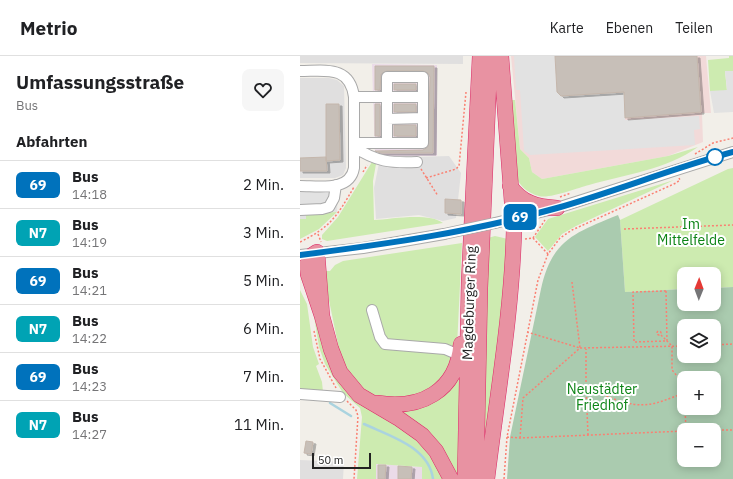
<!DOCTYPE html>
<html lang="de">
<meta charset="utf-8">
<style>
body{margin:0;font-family:"IBM Plex Sans",sans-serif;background:#f6f6f6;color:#202124;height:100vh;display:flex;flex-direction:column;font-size:15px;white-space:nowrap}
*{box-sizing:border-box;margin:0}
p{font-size:13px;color:#757577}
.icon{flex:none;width:22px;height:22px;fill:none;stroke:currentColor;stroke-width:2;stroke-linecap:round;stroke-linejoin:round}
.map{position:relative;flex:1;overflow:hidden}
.details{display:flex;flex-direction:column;background:#fff;width:300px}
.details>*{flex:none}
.badge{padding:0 8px;border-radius:6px;font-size:14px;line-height:26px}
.needle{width:26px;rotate:1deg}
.tools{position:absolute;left:377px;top:211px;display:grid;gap:8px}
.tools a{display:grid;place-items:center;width:44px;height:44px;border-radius:8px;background:#fff;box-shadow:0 2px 10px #0003;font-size:20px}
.scale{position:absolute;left:12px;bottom:10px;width:59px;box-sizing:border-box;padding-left:4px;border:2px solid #222;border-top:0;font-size:11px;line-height:14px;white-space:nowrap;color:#222;-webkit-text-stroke:3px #fff;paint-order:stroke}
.map>.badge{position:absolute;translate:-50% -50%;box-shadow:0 0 0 2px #fff}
h2{padding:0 16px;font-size:15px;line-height:36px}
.round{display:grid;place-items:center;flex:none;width:42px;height:42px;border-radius:8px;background:#f6f6f6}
.head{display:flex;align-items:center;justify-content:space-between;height:68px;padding:0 16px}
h1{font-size:19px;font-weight:800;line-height:30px}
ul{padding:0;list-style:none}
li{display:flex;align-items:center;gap:12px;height:48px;padding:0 16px;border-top:1px solid #e0e0e0}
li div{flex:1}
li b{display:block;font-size:15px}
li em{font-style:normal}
li .badge{min-width:44px;font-weight:700;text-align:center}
header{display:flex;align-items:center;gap:24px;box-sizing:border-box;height:56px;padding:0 20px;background:#fff;border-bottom:1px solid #e0e0e0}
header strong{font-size:19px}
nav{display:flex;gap:22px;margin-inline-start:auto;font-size:14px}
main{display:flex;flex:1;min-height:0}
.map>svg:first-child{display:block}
</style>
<header>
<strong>Metrio</strong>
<nav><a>Karte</a><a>Ebenen</a><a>Teilen</a></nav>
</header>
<main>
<section class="details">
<div class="head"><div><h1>Umfassungsstraße</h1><p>Bus</p></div><a class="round"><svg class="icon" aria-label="heart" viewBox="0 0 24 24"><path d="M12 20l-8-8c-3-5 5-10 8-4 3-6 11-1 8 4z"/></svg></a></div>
<h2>Abfahrten</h2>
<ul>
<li><span class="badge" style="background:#0072bc;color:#fff">69</span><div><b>Bus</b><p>14:18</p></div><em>2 Min.</em></li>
<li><span class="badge" style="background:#00a3b4;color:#fff">N7</span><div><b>Bus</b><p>14:19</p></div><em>3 Min.</em></li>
<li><span class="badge" style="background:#0072bc;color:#fff">69</span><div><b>Bus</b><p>14:21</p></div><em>5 Min.</em></li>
<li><span class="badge" style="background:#00a3b4;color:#fff">N7</span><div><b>Bus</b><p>14:22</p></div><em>6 Min.</em></li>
<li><span class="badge" style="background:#0072bc;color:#fff">69</span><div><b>Bus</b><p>14:23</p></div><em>7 Min.</em></li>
<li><span class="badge" style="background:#00a3b4;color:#fff">N7</span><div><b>Bus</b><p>14:27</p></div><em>11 Min.</em></li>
</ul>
</section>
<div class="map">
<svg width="433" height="423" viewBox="0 0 433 423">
<defs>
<filter id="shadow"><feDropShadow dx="3" dy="2" stdDeviation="0" flood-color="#0004"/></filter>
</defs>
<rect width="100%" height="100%" fill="#f2efe9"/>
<path fill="#e0dfdf" d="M 0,0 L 163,0 L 163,8 L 0,7 Z
M 0,22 L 29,22 L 37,24 L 44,30 L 46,112 L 43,119 L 35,122 L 0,122 Z
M 149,100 L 161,117 L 156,162 L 143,165 L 119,159 L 76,163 L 74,132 L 80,102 Z
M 0,404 L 44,406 L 43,423 L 0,423 Z"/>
<path fill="#f2dad9" d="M 211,0 L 406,0 L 411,57 L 402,57 L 403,86 L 368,100 L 242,123 L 232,116 L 229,102 L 220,93 Z"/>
<path fill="#ebdbe8" d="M 72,8 L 137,9 L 137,100 L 75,100 Z
M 76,408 L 123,411 L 122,423 L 76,423 Z"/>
<path fill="#cdebb0" d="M 429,0 L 433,0 L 433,15 L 425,15 L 427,35 L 410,35 L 408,4 L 429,2 Z
M 211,44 L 215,44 L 220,93 L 229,102 L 232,116 L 242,123 L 368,100 L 398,91 C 366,114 326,118 289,129 C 277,132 250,143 239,140 C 227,137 219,129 215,119 Z
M 72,106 L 76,108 L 73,125 L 74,164 C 91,163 129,156 143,167 L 27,185 L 22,183 L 22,179 L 38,161 Z
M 433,112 L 433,231 L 414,232 L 414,218 L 384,218 L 384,233 L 325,236 L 320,164 L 428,113 Z
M 374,124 L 276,170 L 262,178 L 248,195 L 235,181 L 248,163 Z
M 37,156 L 19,173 L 0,183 L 0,163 L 6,163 L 6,157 Z
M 195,180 L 208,183 L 208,196 L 183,423 L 188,182 Z
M 162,187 L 157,291 L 155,298 L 139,328 L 107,345 L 71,339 L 51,322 L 40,298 L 23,215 L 30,215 L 35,209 L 43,205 Z
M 0,222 L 9,233 L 33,310 L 124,391 L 145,423 L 122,423 L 122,411 L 76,408 L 76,423 L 57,423 L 62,361 L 60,352 L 43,337 L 25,308 L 19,291 L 12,248 L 7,233 Z
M 0,234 L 7,248 L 13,291 L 19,308 L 16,310 L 22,326 L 23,336 L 0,335 Z
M 162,301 L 160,423 L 88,351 L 116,351 Z"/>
<path fill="#aacbaf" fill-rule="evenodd" d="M 318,159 L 320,164 L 325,236 L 384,233 L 384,248 L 414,248 L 414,232 L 433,231 L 433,423 L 207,423 L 210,381 L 241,233 C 252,183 275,177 318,159 ZM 384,270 L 414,270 L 414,300 L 384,300 ZM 384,322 L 414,322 L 414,352 L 384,352 ZM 384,374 L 414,374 L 414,404 L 384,404 Z"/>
<path fill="#e2e2e2" d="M 214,0 L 255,0 L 257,36 L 261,40 L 324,35 L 325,64 L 399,60 L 400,73 L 394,74 L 395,89 L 230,99 L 224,95 L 220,34 L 216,34 Z
M 425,15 L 433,15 L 433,56 L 414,57 L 410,35 L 427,34 Z
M 38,129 L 37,156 L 6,157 L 6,163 L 0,163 L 0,130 Z"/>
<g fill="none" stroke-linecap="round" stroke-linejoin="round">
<path stroke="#aad3df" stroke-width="2.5" d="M 30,347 L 51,360
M 64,368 C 90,380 129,391 133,423"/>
</g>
<path fill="#c7bfb8" stroke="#c4b6ab" filter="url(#shadow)" d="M 255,0 L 397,0 L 401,56 L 325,62 L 324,36 L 261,40 L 257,36 Z
M 75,10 L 134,10 L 133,97 L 81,97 L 75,95 L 123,94 L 128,91 L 130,21 L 128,17 L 123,15 L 87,15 L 81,18 L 80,34 L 75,34 Z
M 94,28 L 116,28 L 116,34 L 94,34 Z
M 26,48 L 39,48 L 40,104 L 26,105 Z
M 75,48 L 80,48 L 80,80 L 75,80 Z
M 94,48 L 116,48 L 116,56 L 94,56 Z
M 94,69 L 116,69 L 116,80 L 94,80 Z
M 26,101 L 27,115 L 0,115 L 0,102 Z
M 145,143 L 161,144 L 161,158 L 145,157 Z
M 6,385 L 13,386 L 11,398 L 4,397 Z
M 78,409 L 86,409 L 85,423 L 78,423 Z
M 98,410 L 112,411 L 111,423 L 98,423 Z"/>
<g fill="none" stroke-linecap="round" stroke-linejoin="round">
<g stroke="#a9a9a9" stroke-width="12">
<path id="minor" d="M 0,15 C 25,15 50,9 54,41 L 54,112 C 50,136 19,130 0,130
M 54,41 L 123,41
M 87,63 L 123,62
M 54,87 C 77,87 100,87 123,87 L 123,21 L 87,21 L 87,87
M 54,91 C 77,106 90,107 117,106
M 0,154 L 22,153 L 29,151 L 34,142 L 36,129
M 195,167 L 257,152 L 433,96
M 0,199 L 63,192 L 144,178
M 72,254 L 80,281 L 85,288 L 145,293 L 159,299
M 0,338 L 40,341"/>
</g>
<g stroke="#dc2a67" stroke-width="16">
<path id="highway" d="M 210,130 C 222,147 237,151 257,152
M 22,260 L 17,196 L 11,200 L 7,208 L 8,218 L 22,260 L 31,293 L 40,316 L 59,339 L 98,362 L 122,379 L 136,395 L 151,423
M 77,347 C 120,354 157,336 161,288
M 165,423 L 169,225 L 180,0
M 176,423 L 180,232 L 190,0
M 187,423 C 197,340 212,257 214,173 L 201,0"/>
</g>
<path stroke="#fa8072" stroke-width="1.5" stroke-dasharray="2 2" stroke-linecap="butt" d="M 395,98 L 413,87 L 433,82
M 121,113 L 138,140
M 63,116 L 67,109
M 126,122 L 156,113 L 159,110 L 166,36
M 260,141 L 271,137
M 324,173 L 433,169
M 18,178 L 21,186
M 233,182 L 248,198
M 225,183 L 233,182 L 245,164
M 0,186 C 31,171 37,160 54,131
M 366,235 L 367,285 L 334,286 L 333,236 Z
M357 277a2 2 0 1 1 4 0a2 2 0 1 1-4 0Z
M 14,275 L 20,303 L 36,332
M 227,276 L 280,292 L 272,226
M 361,279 L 372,290 L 372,314 L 384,328
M 414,289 L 433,288
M 286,330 L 286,293
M 47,345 L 56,354 L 58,360 L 54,423
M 385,352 L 386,374
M 414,374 L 433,374
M 288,379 L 286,330 C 295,336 304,339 314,343 C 345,354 355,348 384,337
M 207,381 L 220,382 L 384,375
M 220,382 L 223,342 L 280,292 L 384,290
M 204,423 L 207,381 L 238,224 L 248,198 L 260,182 L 272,174 L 376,127 L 380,124 L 379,122"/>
<use href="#minor" stroke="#fff" stroke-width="10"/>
<use href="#highway" stroke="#e892a2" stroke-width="15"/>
<g stroke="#a9a9a9" stroke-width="12" stroke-linecap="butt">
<path id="minor-bridge" d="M 144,178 L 195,167"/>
</g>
<use href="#minor-bridge" stroke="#fff" stroke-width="10"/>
</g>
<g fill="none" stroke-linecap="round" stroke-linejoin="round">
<g stroke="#fff" stroke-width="9">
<path id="line" d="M 0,199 C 87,188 172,176 257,152 C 316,135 374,112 433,96"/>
</g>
<use href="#line" stroke="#0072bc" stroke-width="6"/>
</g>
<circle fill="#fff" stroke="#0072bc" stroke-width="2" cx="415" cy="101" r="8"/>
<g text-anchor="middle" stroke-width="4" stroke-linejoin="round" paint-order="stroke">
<g font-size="14" fill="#0c8416" stroke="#fff">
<text x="391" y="173">Im<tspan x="391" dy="16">Mittelfelde</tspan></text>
<text x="302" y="338">Neustädter<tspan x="302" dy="16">Friedhof</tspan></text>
</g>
<g font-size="14" fill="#222" stroke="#fff">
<text transform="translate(169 247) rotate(-88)" y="5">Magdeburger Ring</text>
</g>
</g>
</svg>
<div class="tools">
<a><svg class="needle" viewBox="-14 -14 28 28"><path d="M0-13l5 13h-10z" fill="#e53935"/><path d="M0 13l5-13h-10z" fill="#757577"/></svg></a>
<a><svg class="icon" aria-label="layers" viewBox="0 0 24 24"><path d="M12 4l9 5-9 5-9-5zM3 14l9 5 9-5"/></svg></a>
<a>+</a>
<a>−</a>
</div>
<div class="scale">50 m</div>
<b class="badge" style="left:220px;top:161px;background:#0072bc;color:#fff">69</b>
</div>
</main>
